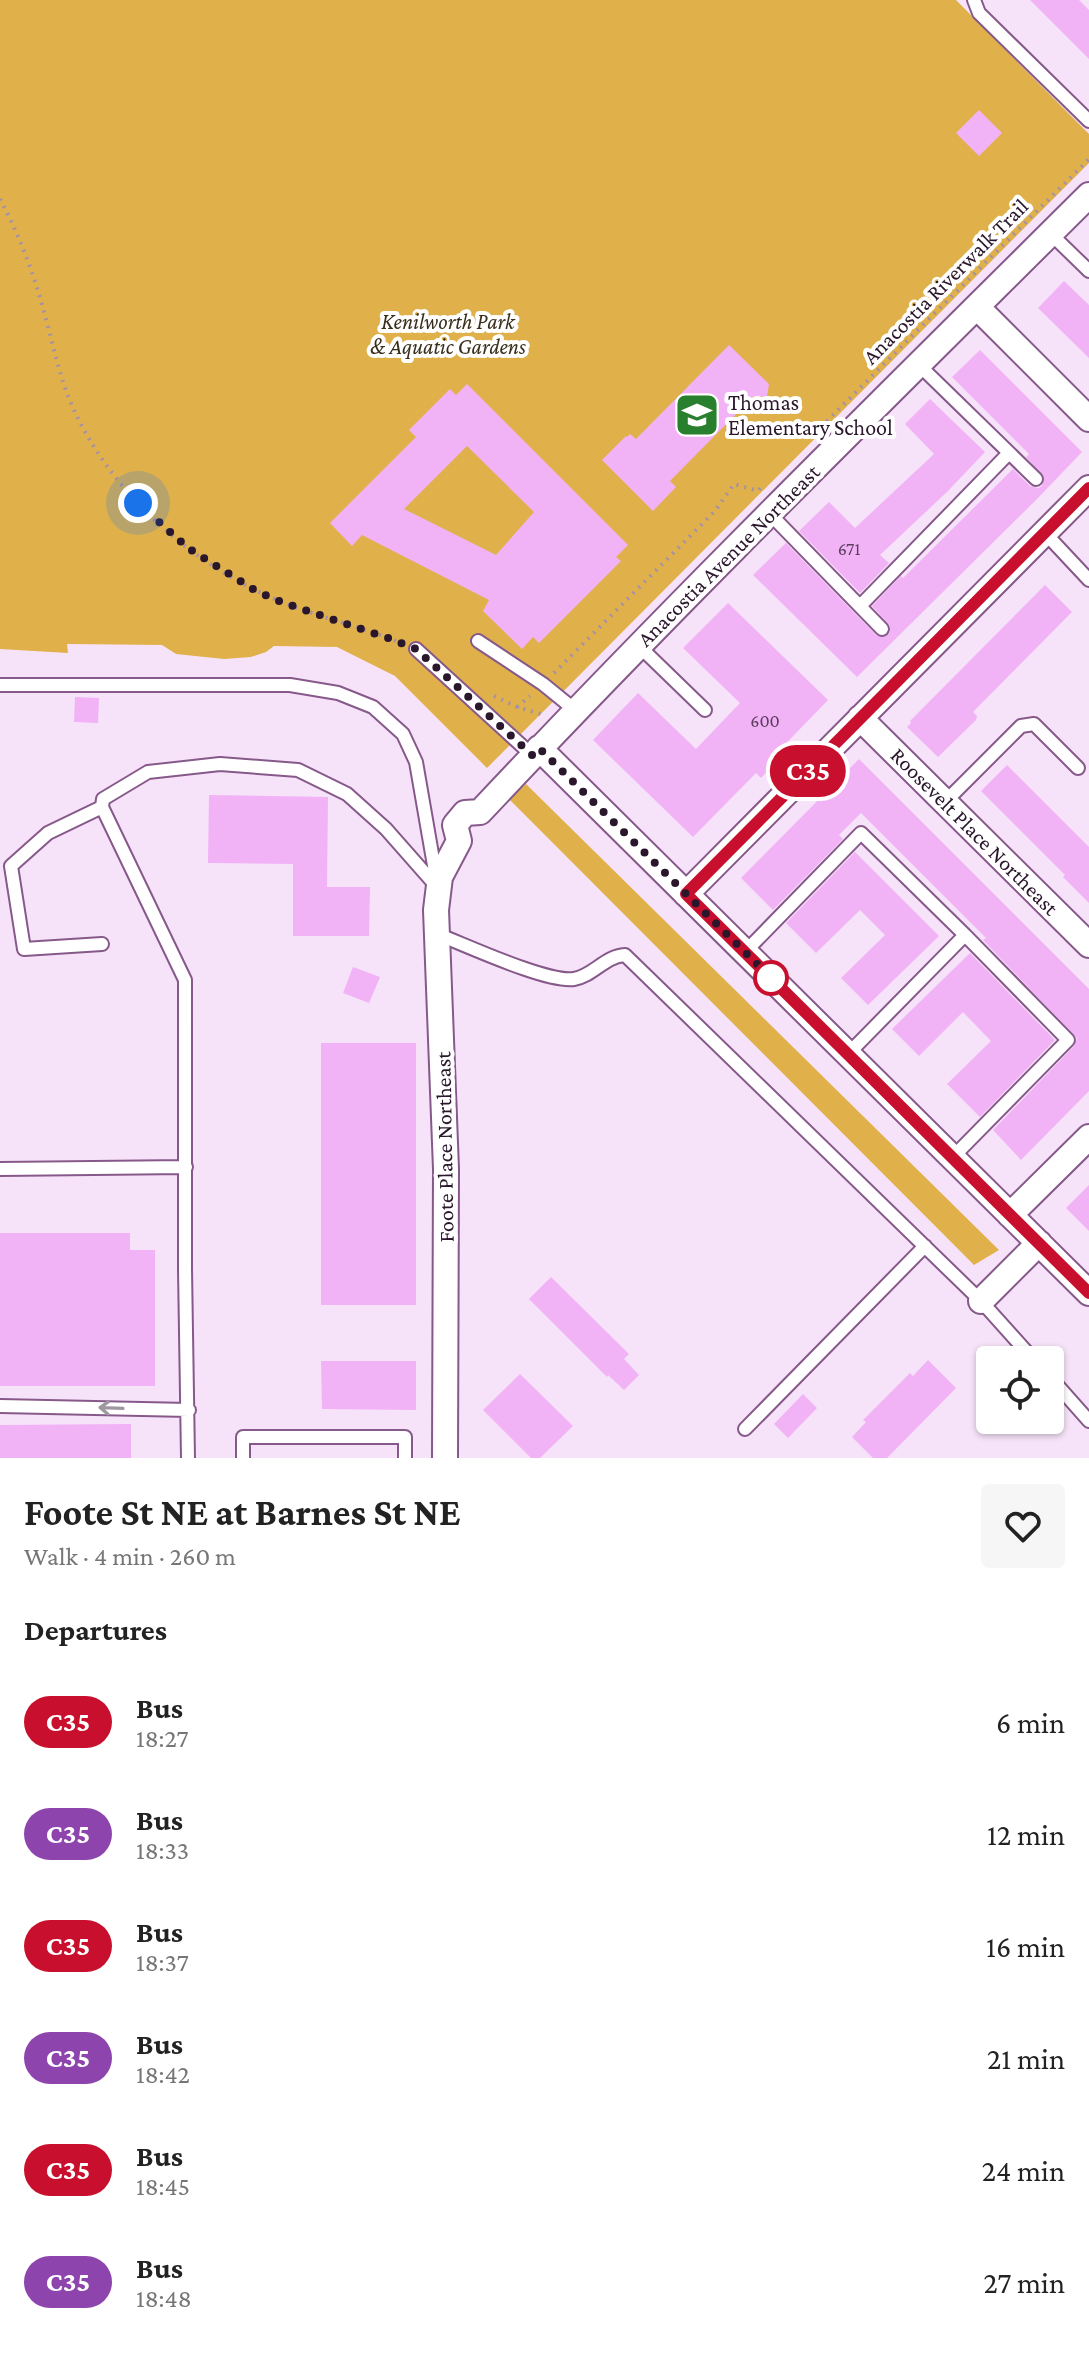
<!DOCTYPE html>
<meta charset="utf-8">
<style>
body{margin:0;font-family:"Crimson Pro",serif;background:#f6f6f6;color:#222;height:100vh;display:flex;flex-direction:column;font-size:30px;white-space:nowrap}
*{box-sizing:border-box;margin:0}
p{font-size:26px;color:#767676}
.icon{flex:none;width:44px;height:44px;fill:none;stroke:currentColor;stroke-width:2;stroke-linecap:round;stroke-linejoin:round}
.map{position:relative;height:1458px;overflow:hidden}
.panel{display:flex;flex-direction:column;background:#fff;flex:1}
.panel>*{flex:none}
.badge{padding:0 16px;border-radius:26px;font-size:28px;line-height:52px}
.controls{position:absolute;left:976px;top:1346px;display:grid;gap:16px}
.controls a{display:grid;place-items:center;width:88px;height:88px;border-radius:8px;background:#fff;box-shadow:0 2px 6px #0004;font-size:40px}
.you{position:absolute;width:40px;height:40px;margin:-20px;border:6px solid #fff;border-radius:50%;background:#1a73e8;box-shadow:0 0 0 12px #1a73e833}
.map>.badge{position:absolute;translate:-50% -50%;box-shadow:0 0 0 4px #fff}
h2{padding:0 24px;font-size:30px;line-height:72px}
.round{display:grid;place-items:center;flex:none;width:84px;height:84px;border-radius:8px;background:#f6f6f6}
.head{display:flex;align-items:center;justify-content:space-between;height:136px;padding:0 24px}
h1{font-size:38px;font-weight:700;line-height:60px}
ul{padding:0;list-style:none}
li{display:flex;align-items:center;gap:24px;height:112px;padding:0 24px}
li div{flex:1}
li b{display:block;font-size:30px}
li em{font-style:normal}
li .badge{min-width:88px;font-weight:700;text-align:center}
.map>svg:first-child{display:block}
</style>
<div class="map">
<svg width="1089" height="1458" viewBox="0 0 1089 1458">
<rect width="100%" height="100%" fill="#f7e3f9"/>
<path fill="#e0b14b" d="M 0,0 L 956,0 L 1089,134 L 1089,163 L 487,768 L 395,676 L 337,647 L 274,646 L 266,652 L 251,657 L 224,659 L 176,654 L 162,645 L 67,644 L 68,653 L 0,649 Z
M 526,784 L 999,1250 L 974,1265 L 509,799 Z"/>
<path fill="#f1b2f6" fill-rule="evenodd" d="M 1030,0 L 1079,0 L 1089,10 L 1089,59 Z
M 979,110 L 1002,133 L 979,156 L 956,133 Z
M 1064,281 L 1089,305 L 1089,358 L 1038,308 Z
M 729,345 L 769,384 L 767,397 L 754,396 L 670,481 L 676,487 L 653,511 L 602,460 L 626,436 L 627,437 L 630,434 L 636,439 Z
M 980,350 L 1082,452 L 1037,499 L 857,677 L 753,575 L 786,543 L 876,635 L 885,637 L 890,632 L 890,626 L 872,606 L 901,576 L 903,578 L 1013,469 L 1030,486 L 1038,488 L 1042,486 L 1044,476 L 1026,457 L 1029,454 L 952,377 Z
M 467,384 L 628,545 L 616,557 L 621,561 L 539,643 L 533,637 L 522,649 L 483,611 L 489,600 L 362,535 L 352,546 L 330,523 L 416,437 L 409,430 L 450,389 L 456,395 ZM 467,446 L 534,512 L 496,555 L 404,509 Z
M 930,399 L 985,452 L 948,491 L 880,555 L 889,563 L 860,593 L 799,531 L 829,502 L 855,528 L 934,454 L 905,424 Z
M 1045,585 L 1072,612 L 973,712 L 977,716 L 976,720 L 938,757 L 907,727 L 911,723 L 910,721 Z
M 728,603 L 828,700 L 768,762 L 772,766 L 761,778 L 756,773 L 693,837 L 593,740 L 638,693 L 696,749 L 740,703 L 683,648 Z
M 75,697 L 99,698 L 98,723 L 74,722 Z
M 859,759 L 1089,989 L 1089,1091 L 1021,1160 L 993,1130 L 1074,1046 L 1077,1038 L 983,940 L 986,938 L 861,813 L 839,835 L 843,839 L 773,910 L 741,878 Z
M 1007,765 L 1089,847 L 1089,903 L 1063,877 L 1065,875 L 981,791 Z
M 209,795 L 328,797 L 327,887 L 370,887 L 369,936 L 293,936 L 293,864 L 208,863 Z
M 855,852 L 939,936 L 868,1005 L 841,978 L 885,935 L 860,910 L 816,953 L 786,923 Z
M 970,953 L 1055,1040 L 980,1117 L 947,1084 L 991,1041 L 963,1012 L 919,1056 L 892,1029 Z
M 353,967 L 380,977 L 369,1003 L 343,993 Z
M 321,1043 L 416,1043 L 416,1305 L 321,1305 Z
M 1089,1185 L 1089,1231 L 1066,1208 Z
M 0,1233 L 130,1233 L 130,1250 L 155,1250 L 155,1386 L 0,1386 Z
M 551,1277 L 629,1354 L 624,1359 L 639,1375 L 624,1390 L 608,1375 L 607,1377 L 529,1299 Z
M 928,1360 L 956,1388 L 887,1458 L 873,1458 L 852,1437 L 866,1422 L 863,1420 L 910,1373 L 913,1376 Z
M 321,1361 L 416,1361 L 416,1410 L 322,1409 Z
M 520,1374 L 573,1426 L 540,1458 L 531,1458 L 483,1410 Z
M 803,1394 L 817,1408 L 788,1438 L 774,1424 Z
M 131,1424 L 131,1458 L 0,1458 L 0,1425 Z"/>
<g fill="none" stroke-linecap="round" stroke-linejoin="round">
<g stroke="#86598a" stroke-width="16">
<path id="service" d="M 974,0 L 979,13 L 1089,121
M 1050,233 L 1089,271
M 919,365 L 1036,479
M 769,513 L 882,629
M 1045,533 L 1089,580
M 860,606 L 1009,453
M 478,641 L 543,684 L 575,710
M 639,646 L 705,710
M 416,649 L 532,755
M 0,685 L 290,685 L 338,693 L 373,707 L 403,734 L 416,762 L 436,877
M 945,802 L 1021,726 L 1034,724 L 1078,768
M 102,807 L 48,833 L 11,866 L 24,949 L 102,944
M 437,934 C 466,945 547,983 574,979 C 593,976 605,956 625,955 L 981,1301 L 1034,1360
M 745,952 L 861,833 L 965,935
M 848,1054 L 965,935 L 1068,1040 L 953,1157
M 0,1169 L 186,1167
M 1050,1377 L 1089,1421
M 0,1406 L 189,1410
M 745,1429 L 925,1246
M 188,1458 L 185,1269 L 185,980 L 102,807 L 103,799 L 148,772 L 220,764 L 298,770 L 347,794 L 386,829 L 438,888
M 243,1458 L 243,1437 L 405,1437 L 405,1458"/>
</g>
<g stroke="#86598a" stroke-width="28">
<path id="minor" d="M 977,307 L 1089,419
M 860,718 L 1089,945
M 539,748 L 1089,1293
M 686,894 L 1089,488
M 1010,1215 L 1089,1137
M 981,1301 L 1039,1243
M 445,1458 L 446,1169 L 436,910 L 440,877 L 459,841 L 455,825 L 465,813 L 480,812 C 678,601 884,399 1089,195"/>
</g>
<path stroke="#a591a7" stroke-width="4" stroke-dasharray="2 6" stroke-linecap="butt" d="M 0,199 C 17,231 31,266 41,301 C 51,334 57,369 70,401 C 108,491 192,566 282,602 C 321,618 364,627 403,644
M 821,427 L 1089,159
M 554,673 L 715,511 L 734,484 L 758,491 L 761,487
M 494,696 L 517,707 L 541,714
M 517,707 L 530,696"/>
<use href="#service" stroke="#fff" stroke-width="12"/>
<use href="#minor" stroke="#fff" stroke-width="24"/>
</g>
<defs><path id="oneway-shaft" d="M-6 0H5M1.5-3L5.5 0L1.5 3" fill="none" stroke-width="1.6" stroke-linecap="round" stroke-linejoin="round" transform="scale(2)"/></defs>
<use stroke="#9f97a0" href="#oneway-shaft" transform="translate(111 1408) rotate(-178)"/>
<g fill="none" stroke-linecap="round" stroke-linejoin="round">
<g stroke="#fff" stroke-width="18">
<path id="line" d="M 1089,488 L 686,894 L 1089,1293"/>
</g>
<use href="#line" stroke="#c8102e" stroke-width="12"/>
<path stroke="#2a172c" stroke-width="8" stroke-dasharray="0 14.4" d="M 138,503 L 188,548 L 256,591 L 284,603 L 391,639 L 416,649 L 532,755 L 539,748 L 771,978"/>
</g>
<defs>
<g id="school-square" transform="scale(2.3)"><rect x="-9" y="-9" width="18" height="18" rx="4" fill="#287f2d" stroke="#fff"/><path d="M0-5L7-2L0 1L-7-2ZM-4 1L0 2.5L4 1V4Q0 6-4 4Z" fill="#fff"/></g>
</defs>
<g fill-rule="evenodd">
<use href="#school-square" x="697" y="415"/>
</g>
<circle fill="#fff" stroke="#c8102e" stroke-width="4" cx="771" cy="978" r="16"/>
<g text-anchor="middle" stroke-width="8" stroke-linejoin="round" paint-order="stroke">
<g font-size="18" fill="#5c3e5e">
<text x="849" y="555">671</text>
<text x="765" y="727">600</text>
</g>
<g font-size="22" fill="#2a172c" stroke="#fff">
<text transform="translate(945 281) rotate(-45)" y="8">Anacostia Riverwalk Trail</text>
<text transform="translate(728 555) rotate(-45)" y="8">Anacostia Avenue Northeast</text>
<text transform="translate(975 831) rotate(45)" y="8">Roosevelt Place Northeast</text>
<text transform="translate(444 1147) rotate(-91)" y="8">Foote Place Northeast</text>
</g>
<g font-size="22" font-style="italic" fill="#382e1b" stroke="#fff">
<text x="448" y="329">Kenilworth Park<tspan x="448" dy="25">&amp; Aquatic Gardens</tspan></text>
</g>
<g font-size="22" fill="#2a172c" stroke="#fff" text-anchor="start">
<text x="728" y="410">Thomas<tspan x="728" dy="25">Elementary School</tspan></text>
</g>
</g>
</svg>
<div class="controls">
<a><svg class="icon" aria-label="locate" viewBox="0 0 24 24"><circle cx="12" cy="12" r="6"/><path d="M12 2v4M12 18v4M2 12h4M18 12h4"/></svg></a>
</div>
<div class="you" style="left:138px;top:503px"></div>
<b class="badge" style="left:808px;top:771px;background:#c8102e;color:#fff">C35</b>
</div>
<section class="panel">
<div class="head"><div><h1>Foote St NE at Barnes St NE</h1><p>Walk · 4 min · 260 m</p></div><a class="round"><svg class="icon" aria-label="heart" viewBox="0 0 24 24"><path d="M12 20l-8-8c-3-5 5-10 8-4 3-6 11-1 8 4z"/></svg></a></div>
<h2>Departures</h2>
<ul>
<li><span class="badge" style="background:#c8102e;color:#fff">C35</span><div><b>Bus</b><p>18:27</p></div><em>6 min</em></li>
<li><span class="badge" style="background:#8e44ad;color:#fff">C35</span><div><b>Bus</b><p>18:33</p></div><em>12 min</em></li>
<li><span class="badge" style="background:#c8102e;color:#fff">C35</span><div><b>Bus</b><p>18:37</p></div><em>16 min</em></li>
<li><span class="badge" style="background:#8e44ad;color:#fff">C35</span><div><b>Bus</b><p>18:42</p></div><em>21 min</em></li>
<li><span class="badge" style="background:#c8102e;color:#fff">C35</span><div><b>Bus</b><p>18:45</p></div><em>24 min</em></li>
<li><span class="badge" style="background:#8e44ad;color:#fff">C35</span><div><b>Bus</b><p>18:48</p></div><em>27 min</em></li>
</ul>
</section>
